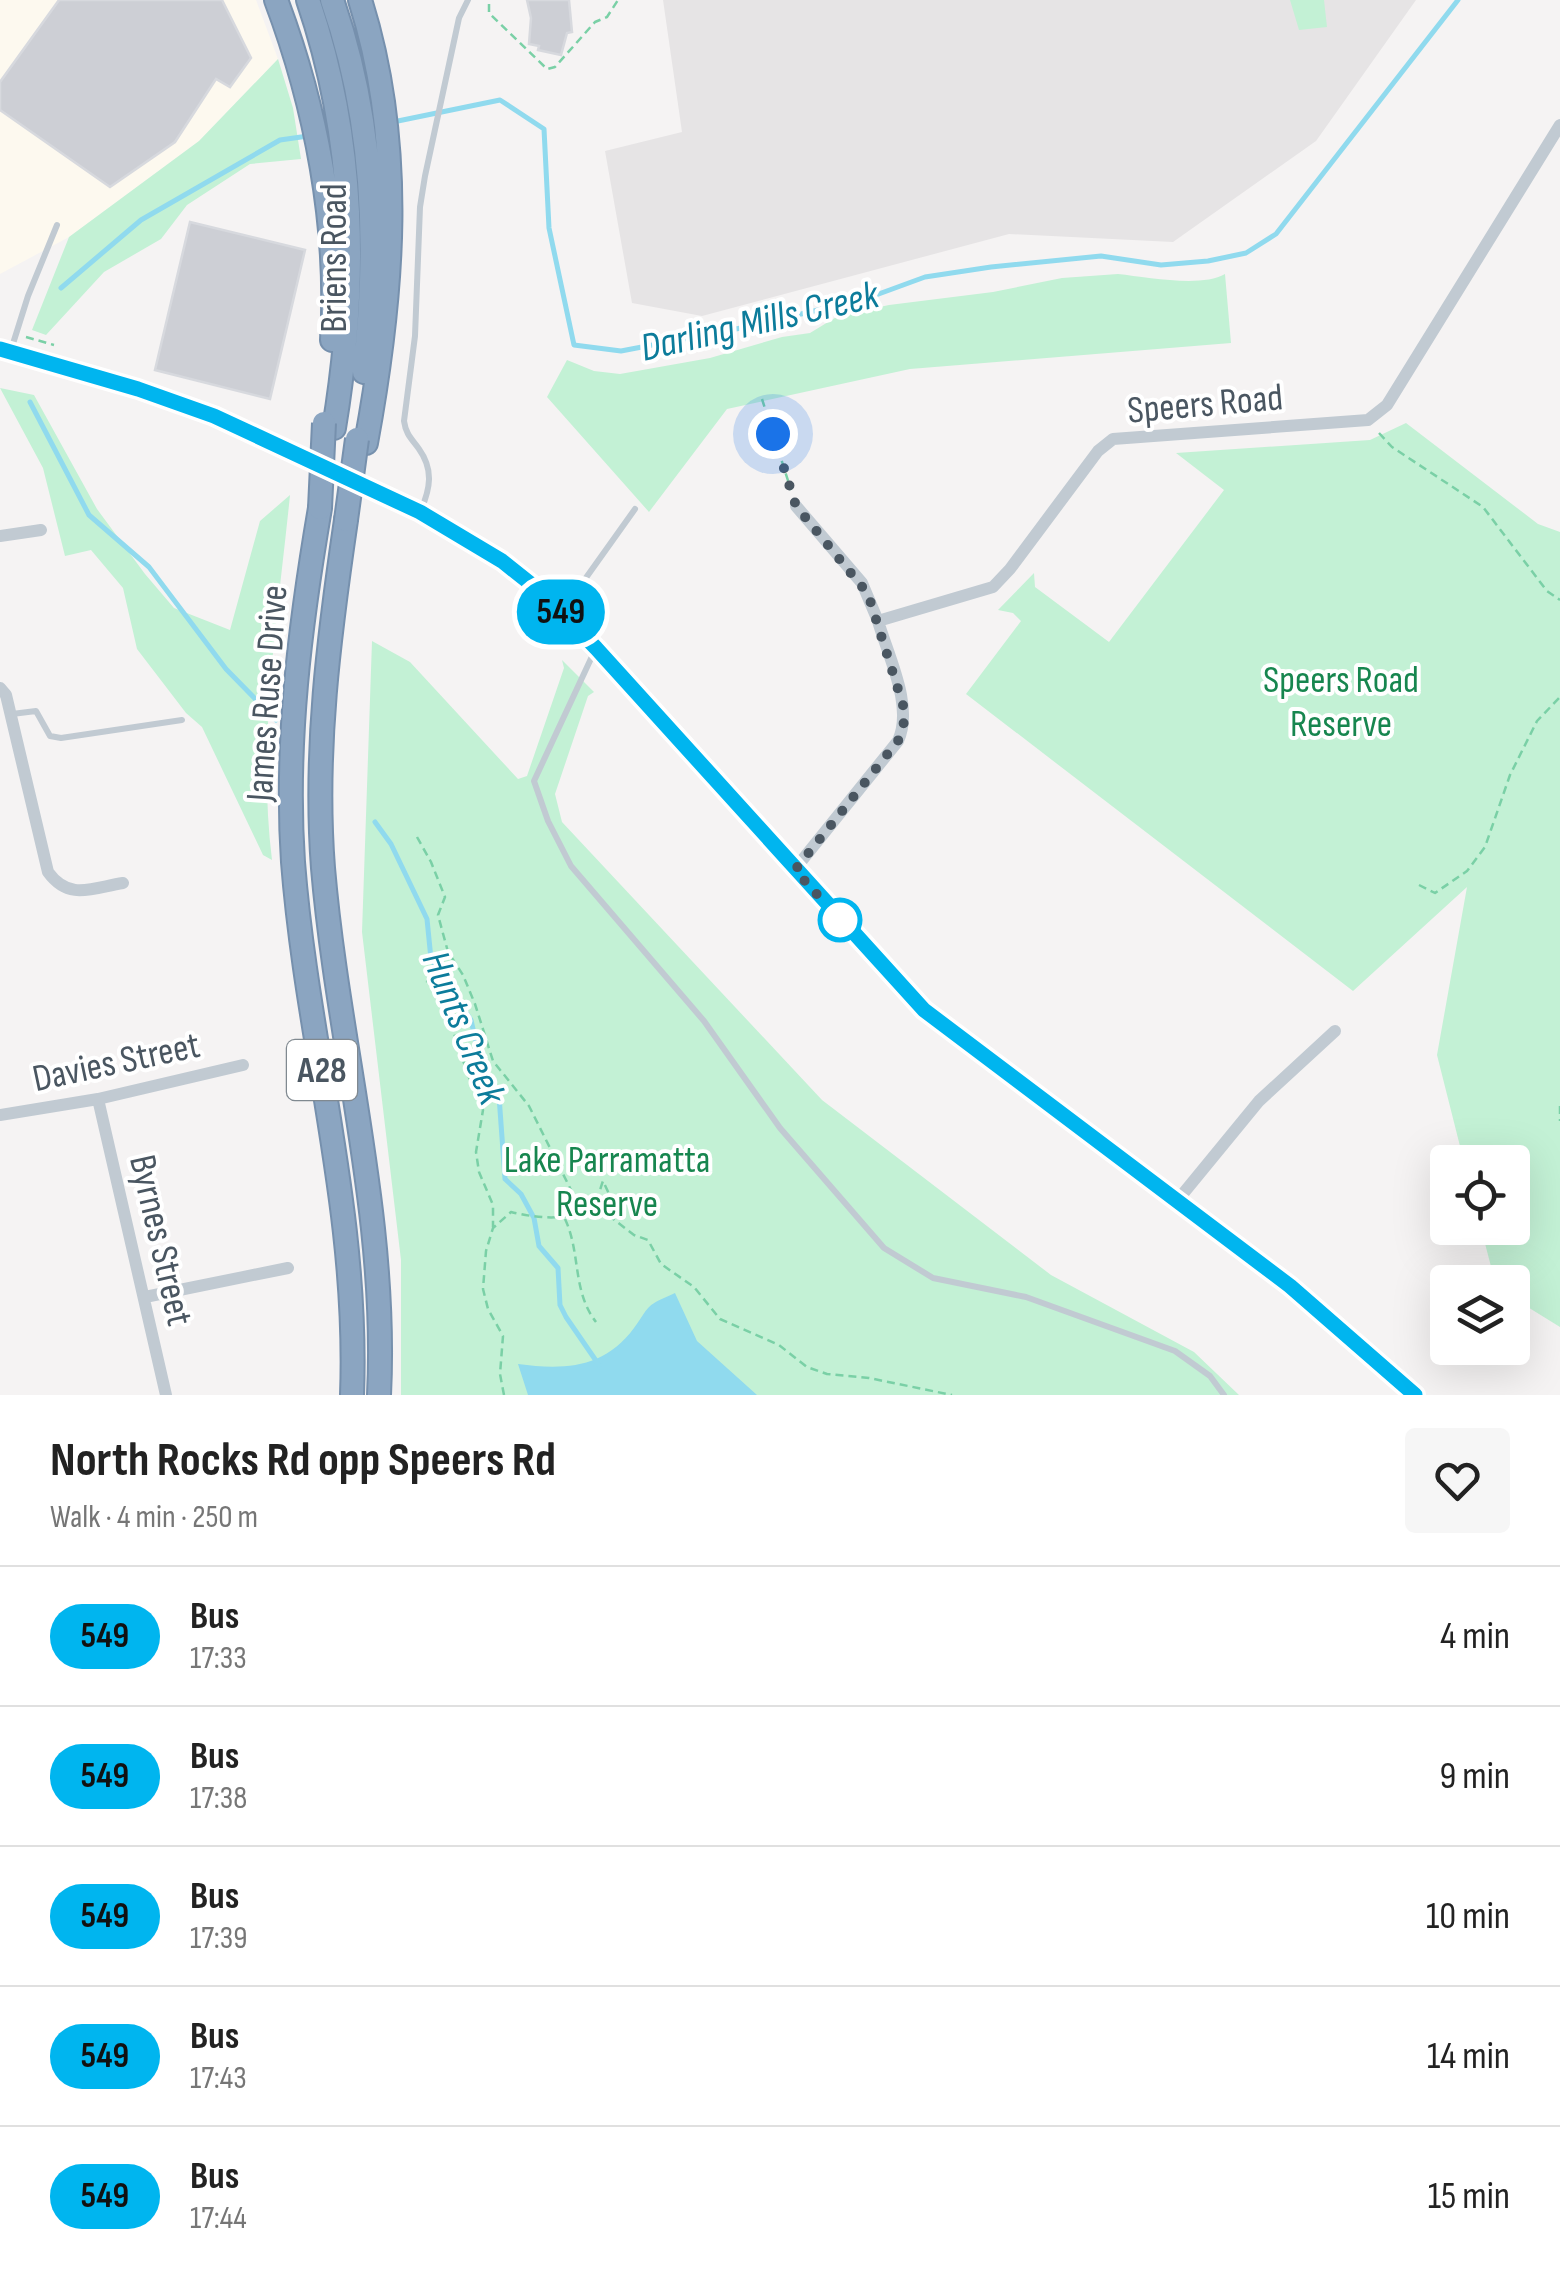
<!DOCTYPE html>
<meta charset="utf-8">
<style>
body{margin:0;font-family:"Sofia Sans Condensed",sans-serif;background:#f6f6f6;color:#222;height:100vh;display:flex;flex-direction:column;font-size:38px;white-space:nowrap}
*{box-sizing:border-box;margin:0}
p{font-size:32px;color:#767676}
.icon{flex:none;width:55px;height:55px;fill:none;stroke:currentColor;stroke-width:2;stroke-linecap:round;stroke-linejoin:round}
.map{position:relative;height:1395px;overflow:hidden}
.drawer{display:flex;flex-direction:column;background:#fff;flex:1}
.drawer>*{flex:none}
.badge{padding:0 20px;border-radius:32px;font-size:35px;line-height:65px}
.tools{position:absolute;left:1430px;top:1145px;display:grid;gap:20px}
.tools a{display:grid;place-items:center;width:100px;height:100px;border-radius:10px;background:#fff;box-shadow:0 10px 40px #0002;font-size:50px}
.you{position:absolute;width:50px;height:50px;margin:-25px;border:8px solid #fff;border-radius:50%;background:#1a73e8;box-shadow:0 0 0 15px #1a73e833}
.map>.badge{position:absolute;translate:-50% -50%;box-shadow:0 0 0 5px #fff}
.round{display:grid;place-items:center;flex:none;width:105px;height:105px;border-radius:10px;background:#f6f6f6}
.head{display:flex;align-items:center;justify-content:space-between;height:170px;padding:0 50px}
h1{font-size:48px;font-weight:700;line-height:75px}
ul{padding:0;list-style:none}
li{display:flex;align-items:center;gap:30px;height:140px;padding:0 50px;border-top:2px solid #e0e0e0}
li div{flex:1}
li b{display:block;font-size:38px}
li em{font-style:normal}
li .badge{min-width:110px;font-weight:700;text-align:center}
.map>svg:first-child{display:block}
</style>
<div class="map">
<svg width="1560" height="1395" viewBox="0 0 1560 1395">
<rect width="100%" height="100%" fill="#f5f3f3"/>
<path fill="#fdf9ef" d="M 0,0 L 256,0 L 278,59 L 199,141 L 69,237 L 0,274 Z"/>
<path fill="#e6e4e5" d="M 663,0 L 1416,0 L 1316,141 L 1173,242 L 1009,234 L 702,316 L 632,303 L 605,151 L 682,132 Z"/>
<path fill="#c3f1d5" d="M 1290,0 L 1324,0 L 1327,27 L 1299,30 Z
M 278,59 L 293,108 L 301,159 L 250,164 L 187,205 L 161,239 L 104,272 L 46,335 L 32,330 L 69,237 L 199,141 Z
M 1118,274 C 1147,277 1201,288 1225,274 L 1231,343 L 910,369 L 727,409 L 649,512 L 547,397 L 567,360 L 594,371 L 620,374 L 710,358 L 782,337 L 810,333 L 838,316 L 889,305 L 993,292 L 1062,278 Z
M 0,388 L 34,395 L 97,509 L 145,574 L 174,608 L 230,630 L 260,521 L 290,495 C 278,615 257,740 272,860 L 263,855 L 202,727 L 186,713 L 137,649 L 123,588 L 91,550 L 65,556 L 43,468 Z
M 1406,423 L 1538,524 L 1560,532 L 1560,1327 L 1513,1298 L 1512,1282 L 1495,1282 L 1481,1228 L 1512,1228 L 1512,1162 L 1464,1162 L 1437,1055 L 1467,887 L 1353,991 L 966,694 L 1021,621 L 1013,613 L 998,610 L 1034,573 L 1035,587 L 1109,642 L 1224,490 L 1176,453 L 1370,440 Z
M 372,641 L 410,662 L 518,779 L 527,776 L 564,668 L 562,660 L 594,692 L 588,696 L 555,794 L 562,822 L 822,1100 L 1051,1275 L 1194,1352 L 1239,1395 L 401,1395 L 401,1260 L 362,932 Z"/>
<path fill="#90daee" d="M 675,1293 L 697,1341 L 757,1395 L 528,1395 L 518,1364 C 563,1370 604,1369 634,1328 C 652,1303 644,1307 675,1293 Z"/>
<g fill="none" stroke-linecap="round" stroke-linejoin="round">
<path stroke="#90daee" stroke-width="5" d="M 393,122 L 500,100 L 544,129 L 549,228 L 574,345 L 621,351 L 741,328 L 865,299 L 925,277 L 991,267 L 1101,256 L 1161,265 L 1208,261 L 1246,253 L 1276,234 L 1458,0
M 61,288 L 141,220 L 280,140 L 308,136
M 30,402 L 89,515 L 149,567 L 226,669 L 276,720
M 375,822 L 391,844 L 427,919 L 431,959 L 471,1020 L 485,1082 L 499,1096 L 505,1179 L 521,1194 L 534,1218 L 539,1246 L 558,1268 L 560,1305 L 566,1317 L 599,1365"/>
</g>
<path fill="#cdcfd5" stroke="#d7d9de" stroke-width="2.5" d="M 59,0 L 222,0 L 251,58 L 230,87 L 216,79 L 175,142 L 110,187 L 0,110 L 0,82 Z
M 527,0 L 569,0 L 572,32 L 567,33 L 561,55 L 538,50 L 539,46 L 529,44 L 531,18 Z
M 190,222 L 305,250 L 270,399 L 155,370 Z"/>
<g fill="none" stroke-linecap="round" stroke-linejoin="round">
<g stroke="#7690ad" stroke-width="26">
<path id="highway" d="M 276,0 C 316,106 339,226 332,340
M 308,0 C 356,140 358,283 334,428
M 332,0 C 374,120 379,246 364,372
M 360,0 C 406,145 393,296 366,443
M 320,508 C 300,625 285,743 293,862 C 307,1043 359,1210 352,1395
M 346,520 C 329,636 314,751 323,868 C 338,1045 388,1216 379,1395"/>
</g>
<path stroke="#7ad0a6" stroke-width="2.5" stroke-dasharray="8 5" stroke-linecap="butt" d="M 489,4 L 489,13 L 547,69 L 555,67 L 595,22 L 607,17 L 618,0
M 26,337 L 54,345
M 762,399 L 791,490
M 1379,433 L 1392,447 L 1483,507 L 1547,591 L 1560,600
M 417,837 L 431,862 L 445,897 L 438,915 L 448,952 L 463,975 L 475,1004 L 493,1061 L 529,1106 L 581,1210
M 1419,885 L 1435,893 L 1467,871 L 1485,847 L 1510,775 L 1537,721 L 1560,697
M 426,981 L 436,983 L 441,995 L 468,1075 L 483,1110 L 476,1152 L 479,1172 L 493,1205 L 493,1227
M 1560,1106 L 1560,1121
M 582,1211 L 612,1218 L 634,1235 L 648,1240 L 661,1264 L 694,1287 L 720,1319 L 779,1345 L 807,1367 L 827,1374 L 869,1378 L 952,1395
M 565,1219 C 581,1253 572,1291 596,1322
M 504,1395 L 500,1374 L 503,1336 L 488,1309 L 483,1289 L 486,1251 L 493,1228 L 511,1212 C 536,1218 581,1225 597,1197 C 600,1192 601,1186 603,1181 L 610,1196 L 612,1217"/>
<path stroke="#c1cad2" stroke-width="6" d="M 11,350 L 28,296 L 57,225
M 421,510 C 430,489 434,470 419,449 C 412,439 406,435 404,421 L 415,336 L 420,207 L 425,176 L 459,18 L 468,0
M 563,610 L 635,509
M 595,650 L 534,781 L 548,821 L 571,866 L 704,1021 L 780,1128 L 884,1248 L 933,1278 L 1026,1297 L 1175,1351 L 1210,1376 L 1224,1395
M 12,714 L 36,711 L 50,736 L 61,738 L 182,720"/>
<path stroke="#c1cad2" stroke-width="12" d="M 796,506 L 862,583 L 878,621
M 0,536 L 41,530
M 0,688 L 6,695 L 48,872 C 69,901 92,888 123,883
M 795,869 L 898,741 C 914,706 888,656 878,621 L 993,587 L 1010,569 L 1098,451 L 1113,439 L 1368,420 L 1387,405 L 1560,125
M 98,1099 L 166,1395
M 0,1115 L 98,1099 L 243,1065
M 1177,1201 L 1259,1101 L 1335,1031
M 145,1297 L 288,1268"/>
<path stroke="#c1cbd6" stroke-width="18" d="M 0,349 L 138,389 L 213,416 L 421,512 L 503,561 L 546,595 L 595,648 L 924,1010 L 1290,1285 L 1415,1395"/>
<use href="#highway" stroke="#8ba5c1" stroke-width="22"/>
<g stroke="#7690ad" stroke-width="26" stroke-linecap="butt">
<path id="highway-bridge" d="M 320,508 L 324,423
M 346,520 L 357,439"/>
</g>
<use href="#highway-bridge" stroke="#8ba5c1" stroke-width="22"/>
</g>
<g fill="none" stroke-linecap="round" stroke-linejoin="round">
<g stroke="#fff" stroke-width="22">
<path id="line" d="M 0,349 L 138,389 L 214,416 L 420,512 L 502,561 L 546,596 L 596,648 L 924,1010 L 1290,1286 L 1415,1395"/>
</g>
<use href="#line" stroke="#00b5ef" stroke-width="15"/>
<path stroke="#4a5661" stroke-width="10" stroke-dasharray="0 18" d="M 773,434 L 796,506 L 868,594 L 903,705 L 904,722 L 898,741 L 795,870 L 840,920"/>
</g>
<circle fill="#fff" stroke="#00b5ef" stroke-width="5" cx="840" cy="920" r="20"/>
<g text-anchor="middle" stroke-width="8" stroke-linejoin="round" paint-order="stroke">
<rect fill="#fff" stroke="#808990" stroke-width="2.5" x="287" y="1040" width="70" height="60" rx="8"/>
<g font-size="35" font-weight="bold" fill="#4a5661">
<text x="322" y="1082">A28</text>
</g>
<g font-size="38" fill="#4a5661" stroke="#fff">
<text transform="translate(333 258) rotate(-90)" y="13">Briens Road</text>
<text transform="translate(1205 403) rotate(-5)" y="13">Speers Road</text>
<text transform="translate(266 693) rotate(-86)" y="13">James Ruse Drive</text>
<text transform="translate(116 1061) rotate(-12)" y="13">Davies Street</text>
<text transform="translate(162 1240) rotate(77)" y="13">Byrnes Street</text>
</g>
<g font-size="38" fill="#17864f" stroke="#fff">
<text x="1341" y="692">Speers Road<tspan x="1341" dy="44">Reserve</tspan></text>
<text x="607" y="1172">Lake Parramatta<tspan x="607" dy="44">Reserve</tspan></text>
</g>
<g font-size="40" font-style="italic" fill="#0c7c9b" stroke="#fff">
<text transform="translate(759 320) rotate(-13)" y="14">Darling Mills Creek</text>
<text transform="translate(465 1027) rotate(68)" y="14">Hunts Creek</text>
</g>
</g>
</svg>
<div class="tools">
<a><svg class="icon" aria-label="locate" viewBox="0 0 24 24"><circle cx="12" cy="12" r="6"/><path d="M12 2v4M12 18v4M2 12h4M18 12h4"/></svg></a>
<a><svg class="icon" aria-label="layers" viewBox="0 0 24 24"><path d="M12 4l9 5-9 5-9-5zM3 14l9 5 9-5"/></svg></a>
</div>
<div class="you" style="left:773px;top:434px"></div>
<b class="badge" style="left:561px;top:612px;background:#00b5ef;color:#111">549</b>
</div>
<section class="drawer">
<div class="head"><div><h1>North Rocks Rd opp Speers Rd</h1><p>Walk · 4 min · 250 m</p></div><a class="round"><svg class="icon" aria-label="heart" viewBox="0 0 24 24"><path d="M12 20l-8-8c-3-5 5-10 8-4 3-6 11-1 8 4z"/></svg></a></div>
<ul>
<li><span class="badge" style="background:#00b5ef;color:#111">549</span><div><b>Bus</b><p>17:33</p></div><em>4 min</em></li>
<li><span class="badge" style="background:#00b5ef;color:#111">549</span><div><b>Bus</b><p>17:38</p></div><em>9 min</em></li>
<li><span class="badge" style="background:#00b5ef;color:#111">549</span><div><b>Bus</b><p>17:39</p></div><em>10 min</em></li>
<li><span class="badge" style="background:#00b5ef;color:#111">549</span><div><b>Bus</b><p>17:43</p></div><em>14 min</em></li>
<li><span class="badge" style="background:#00b5ef;color:#111">549</span><div><b>Bus</b><p>17:44</p></div><em>15 min</em></li>
</ul>
</section>
